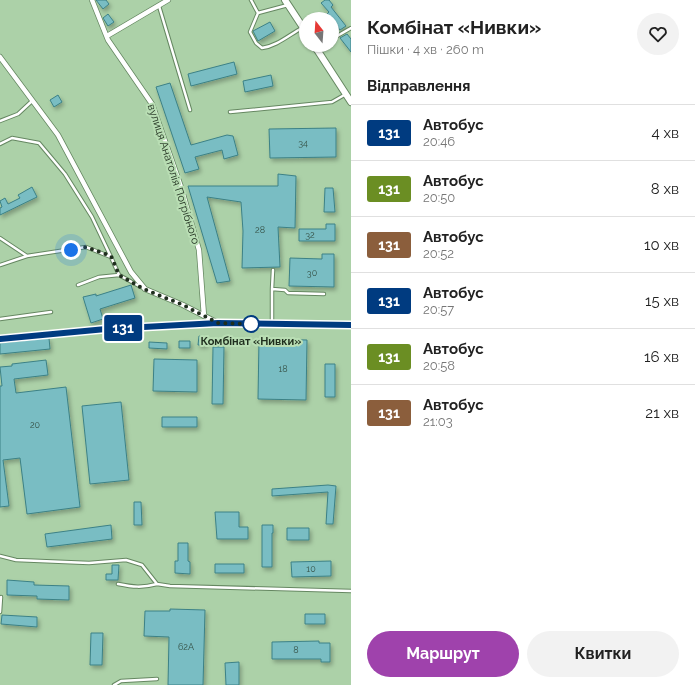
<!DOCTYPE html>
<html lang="uk">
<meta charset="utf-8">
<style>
body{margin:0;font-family:Raleway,sans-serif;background:#f2f2f2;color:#222;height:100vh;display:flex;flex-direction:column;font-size:15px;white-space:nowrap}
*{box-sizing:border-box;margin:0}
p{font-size:13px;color:#767676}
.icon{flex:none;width:22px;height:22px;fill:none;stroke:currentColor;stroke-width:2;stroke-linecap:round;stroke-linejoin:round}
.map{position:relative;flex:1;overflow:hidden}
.details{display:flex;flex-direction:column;background:#fff;width:344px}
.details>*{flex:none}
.badge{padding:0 8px;border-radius:3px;font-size:14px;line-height:26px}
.needle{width:26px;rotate:343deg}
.fabs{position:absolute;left:299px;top:12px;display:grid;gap:8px}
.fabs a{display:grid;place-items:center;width:40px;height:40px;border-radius:50%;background:#fff;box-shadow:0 1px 3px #0004;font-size:20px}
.you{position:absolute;width:20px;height:20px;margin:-10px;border:3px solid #fff;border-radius:50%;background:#1a73e8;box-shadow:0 0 0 6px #1a73e833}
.map>.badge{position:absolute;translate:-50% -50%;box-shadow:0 0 0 2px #fff}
h2{padding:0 16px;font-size:15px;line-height:36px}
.round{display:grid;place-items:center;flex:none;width:42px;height:42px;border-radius:21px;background:#f2f2f2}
.head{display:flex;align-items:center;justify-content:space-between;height:68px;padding:0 16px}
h1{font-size:19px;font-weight:700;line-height:30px}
.cta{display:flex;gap:8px;margin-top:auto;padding:8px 16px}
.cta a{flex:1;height:46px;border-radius:24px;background:#9f42ac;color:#fff;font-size:16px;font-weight:700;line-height:46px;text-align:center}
.cta a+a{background:#f2f2f2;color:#222}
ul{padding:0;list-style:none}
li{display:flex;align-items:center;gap:12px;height:56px;padding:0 16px;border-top:1px solid #e0e0e0}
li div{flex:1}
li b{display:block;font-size:15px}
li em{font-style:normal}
li .badge{min-width:44px;font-weight:700;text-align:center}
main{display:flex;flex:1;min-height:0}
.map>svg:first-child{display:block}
</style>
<main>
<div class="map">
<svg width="351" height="685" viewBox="0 0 351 685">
<defs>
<filter id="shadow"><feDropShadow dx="2" dy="3" stdDeviation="2" flood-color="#0004"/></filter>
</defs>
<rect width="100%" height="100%" fill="#acd1a8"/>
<path fill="#79bdc3" stroke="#3c8186" filter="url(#shadow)" d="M 96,0 L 106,0 L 109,4 L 103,9 Z
M 325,0 L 329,0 L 333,5 L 331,7 L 346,26 L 340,30 L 327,14 L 329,12 L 321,3 Z
M 108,14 L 114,22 L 108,26 L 103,18 Z
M 270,22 L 275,31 L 258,41 L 253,31 Z
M 347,34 L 351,39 L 351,52 L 340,38 Z
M 234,62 L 237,74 L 191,86 L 188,74 Z
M 271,75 L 273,86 L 245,92 L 243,81 Z
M 170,83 L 191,145 L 227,135 L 233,136 L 238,155 L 224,159 L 222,150 L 195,157 L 199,169 L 185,173 L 156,87 Z
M 58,95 L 62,102 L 54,107 L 50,100 Z
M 336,128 L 336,157 L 270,158 L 269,129 Z
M 278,174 L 296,176 L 295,228 L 278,227 L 280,267 L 242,268 L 243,231 L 241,202 L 207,197 L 230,281 L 217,283 L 188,186 L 278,186 Z
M 32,187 L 37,197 L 0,215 L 0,208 L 2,207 L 0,201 L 5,198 L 8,204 L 20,198 L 18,195 Z
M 325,188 L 333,188 L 335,212 L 324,212 Z
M 326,224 L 335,224 L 335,241 L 299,241 L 299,229 L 326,229 Z
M 322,254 L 334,254 L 334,287 L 289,286 L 290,258 L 322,259 Z
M 131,285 L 135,298 L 100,309 L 103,319 L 91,323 L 83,297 L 96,294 L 96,296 Z
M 199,336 L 206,337 L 206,345 L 198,345 Z
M 49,338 L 50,349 L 0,354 L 0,343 Z
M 259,339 L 307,340 L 306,400 L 258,399 Z
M 179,341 L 190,341 L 190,348 L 179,348 Z
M 149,342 L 167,343 L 167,349 L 149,348 Z
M 213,347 L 224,347 L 223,404 L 212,404 Z
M 154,359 L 197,360 L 197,392 L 153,391 Z
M 46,360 L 48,375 L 14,379 L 16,393 L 66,387 L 80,507 L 27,514 L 20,458 L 3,460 L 9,506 L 0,507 L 0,386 L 2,386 L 0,367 L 12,366 L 12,364 Z
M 325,364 L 335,364 L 335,397 L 325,397 Z
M 121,402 L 129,480 L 90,484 L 82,406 Z
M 162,417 L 197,417 L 197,427 L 162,427 Z
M 328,485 L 336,486 L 333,524 L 326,524 L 328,492 L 272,496 L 272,489 Z
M 134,502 L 141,502 L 142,525 L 134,525 Z
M 215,512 L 239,512 L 239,527 L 248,527 L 248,539 L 217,539 Z
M 111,525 L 112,539 L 47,547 L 45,534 Z
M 262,525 L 273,525 L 273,533 L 272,533 L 272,567 L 262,567 Z
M 287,528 L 309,528 L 309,540 L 287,540 Z
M 178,543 L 188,543 L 188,561 L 190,562 L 190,574 L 175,573 L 175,561 L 178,561 Z
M 331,561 L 331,576 L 292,577 L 291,562 Z
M 215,564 L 244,564 L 244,573 L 215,573 Z
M 112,565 L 119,565 L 118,580 L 106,580 L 106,574 L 112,574 Z
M 7,580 L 34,582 L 34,585 L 69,586 L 69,600 L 37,599 L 37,596 L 7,595 Z
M 170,609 L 205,610 L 203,685 L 168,685 L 169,637 L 144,636 L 145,611 L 170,611 Z
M 305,614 L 325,614 L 325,624 L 305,624 Z
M 2,615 L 37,617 L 37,627 L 1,624 Z
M 91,633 L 103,633 L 102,665 L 90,665 Z
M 319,641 L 319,643 L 330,643 L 330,662 L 321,662 L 321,659 L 272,659 L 272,642 Z
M 239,662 L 239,685 L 226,685 L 225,663 Z"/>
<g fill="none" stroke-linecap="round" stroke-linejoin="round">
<g stroke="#658761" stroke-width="4.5">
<path id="service" d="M 251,0 L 258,13
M 159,6 L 190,110
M 258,13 L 250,32 L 256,43 L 262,48 C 277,46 289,35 302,28
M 258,13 L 288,5
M 332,39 L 351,28
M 317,48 L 322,45
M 230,112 L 332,102 L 346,94
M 0,121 L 18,114 L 32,101
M 0,144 L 12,138 L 39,143 L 65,174 L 92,217 L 111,257 L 86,247 L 27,256 L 0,238
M 111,257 L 119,275 L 141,287
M 0,265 L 27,256
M 78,285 L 99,277 L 119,275
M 272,289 L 273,270
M 0,319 L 51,312
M 272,324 L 272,289 L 285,290 L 288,293 L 324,294
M 0,556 L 16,560 L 89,563 L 126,560 L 142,565 L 157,584 L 170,586 L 351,591
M 118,584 C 133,587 142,588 157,584
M 0,612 L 1,597
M 114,685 L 121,681 L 157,679"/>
</g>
<g stroke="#658761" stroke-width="6">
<path id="minor" d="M 92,0 L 108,40 L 152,104 L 181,187 L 199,250 L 204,316
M 107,36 L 168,0
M 0,57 L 58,135 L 131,272 L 145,289 L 183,305 L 218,323
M 0,339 L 106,329 L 218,323 L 351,325"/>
</g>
<g stroke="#658761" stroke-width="8">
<path id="tertiary" d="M 285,0 L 306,32
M 314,45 L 351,102"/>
</g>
<use href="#service" stroke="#fff" stroke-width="2.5"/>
<use href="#minor" stroke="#fff" stroke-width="4.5"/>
<use href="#tertiary" stroke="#fff" stroke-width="6"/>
</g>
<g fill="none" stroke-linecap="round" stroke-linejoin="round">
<g stroke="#fff" stroke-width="9">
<path id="line" d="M 0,339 L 106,329 L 218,323 L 351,325"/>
</g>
<use href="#line" stroke="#003b80" stroke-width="6"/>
<path stroke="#1f2e1e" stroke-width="4" stroke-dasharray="0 7.2" d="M 71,250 L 86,247 L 111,256 L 119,275 L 144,289 L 183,305 L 218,323 L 251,324"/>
</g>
<circle fill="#fff" stroke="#003b80" stroke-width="2" cx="251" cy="324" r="8"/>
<g text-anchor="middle" stroke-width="4" stroke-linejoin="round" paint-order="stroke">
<g font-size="9" fill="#365247">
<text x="303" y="146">34</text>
<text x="260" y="233">28</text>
<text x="310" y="238">32</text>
<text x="312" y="276">30</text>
<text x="283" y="372">18</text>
<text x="35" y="428">20</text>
<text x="311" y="572">10</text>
<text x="186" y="650">62А</text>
<text x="296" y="653">8</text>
</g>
<g font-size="11" fill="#1f2e1e" stroke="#b9deb4">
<text transform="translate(174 174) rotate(72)" y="4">вулиця Анатолія Погрібного</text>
</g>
<g font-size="11" font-weight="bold" fill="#1f2e1e" stroke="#b9deb4">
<text x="251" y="345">Комбінат «Нивки»</text>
</g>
</g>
</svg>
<div class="fabs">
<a><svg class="needle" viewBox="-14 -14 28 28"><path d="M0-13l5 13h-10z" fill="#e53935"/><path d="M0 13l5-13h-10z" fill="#767676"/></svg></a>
</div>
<div class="you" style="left:71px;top:250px"></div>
<b class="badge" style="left:123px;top:328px;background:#003b80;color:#fff">131</b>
</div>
<section class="details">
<div class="head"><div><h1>Комбінат «Нивки»</h1><p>Пішки · 4 хв · 260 m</p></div><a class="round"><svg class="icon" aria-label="heart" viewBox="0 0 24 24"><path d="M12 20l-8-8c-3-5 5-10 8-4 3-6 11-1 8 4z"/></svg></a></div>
<h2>Відправлення</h2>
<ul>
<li><span class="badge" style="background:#003b80;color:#fff">131</span><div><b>Автобус</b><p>20:46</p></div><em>4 хв</em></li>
<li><span class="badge" style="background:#6b8e23;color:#fff">131</span><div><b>Автобус</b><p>20:50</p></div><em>8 хв</em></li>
<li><span class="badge" style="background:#8b5e3c;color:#fff">131</span><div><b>Автобус</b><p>20:52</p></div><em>10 хв</em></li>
<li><span class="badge" style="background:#003b80;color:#fff">131</span><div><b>Автобус</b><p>20:57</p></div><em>15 хв</em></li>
<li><span class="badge" style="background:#6b8e23;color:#fff">131</span><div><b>Автобус</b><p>20:58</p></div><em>16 хв</em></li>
<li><span class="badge" style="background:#8b5e3c;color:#fff">131</span><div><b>Автобус</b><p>21:03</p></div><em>21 хв</em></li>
</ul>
<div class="cta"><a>Маршрут</a><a>Квитки</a></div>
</section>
</main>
